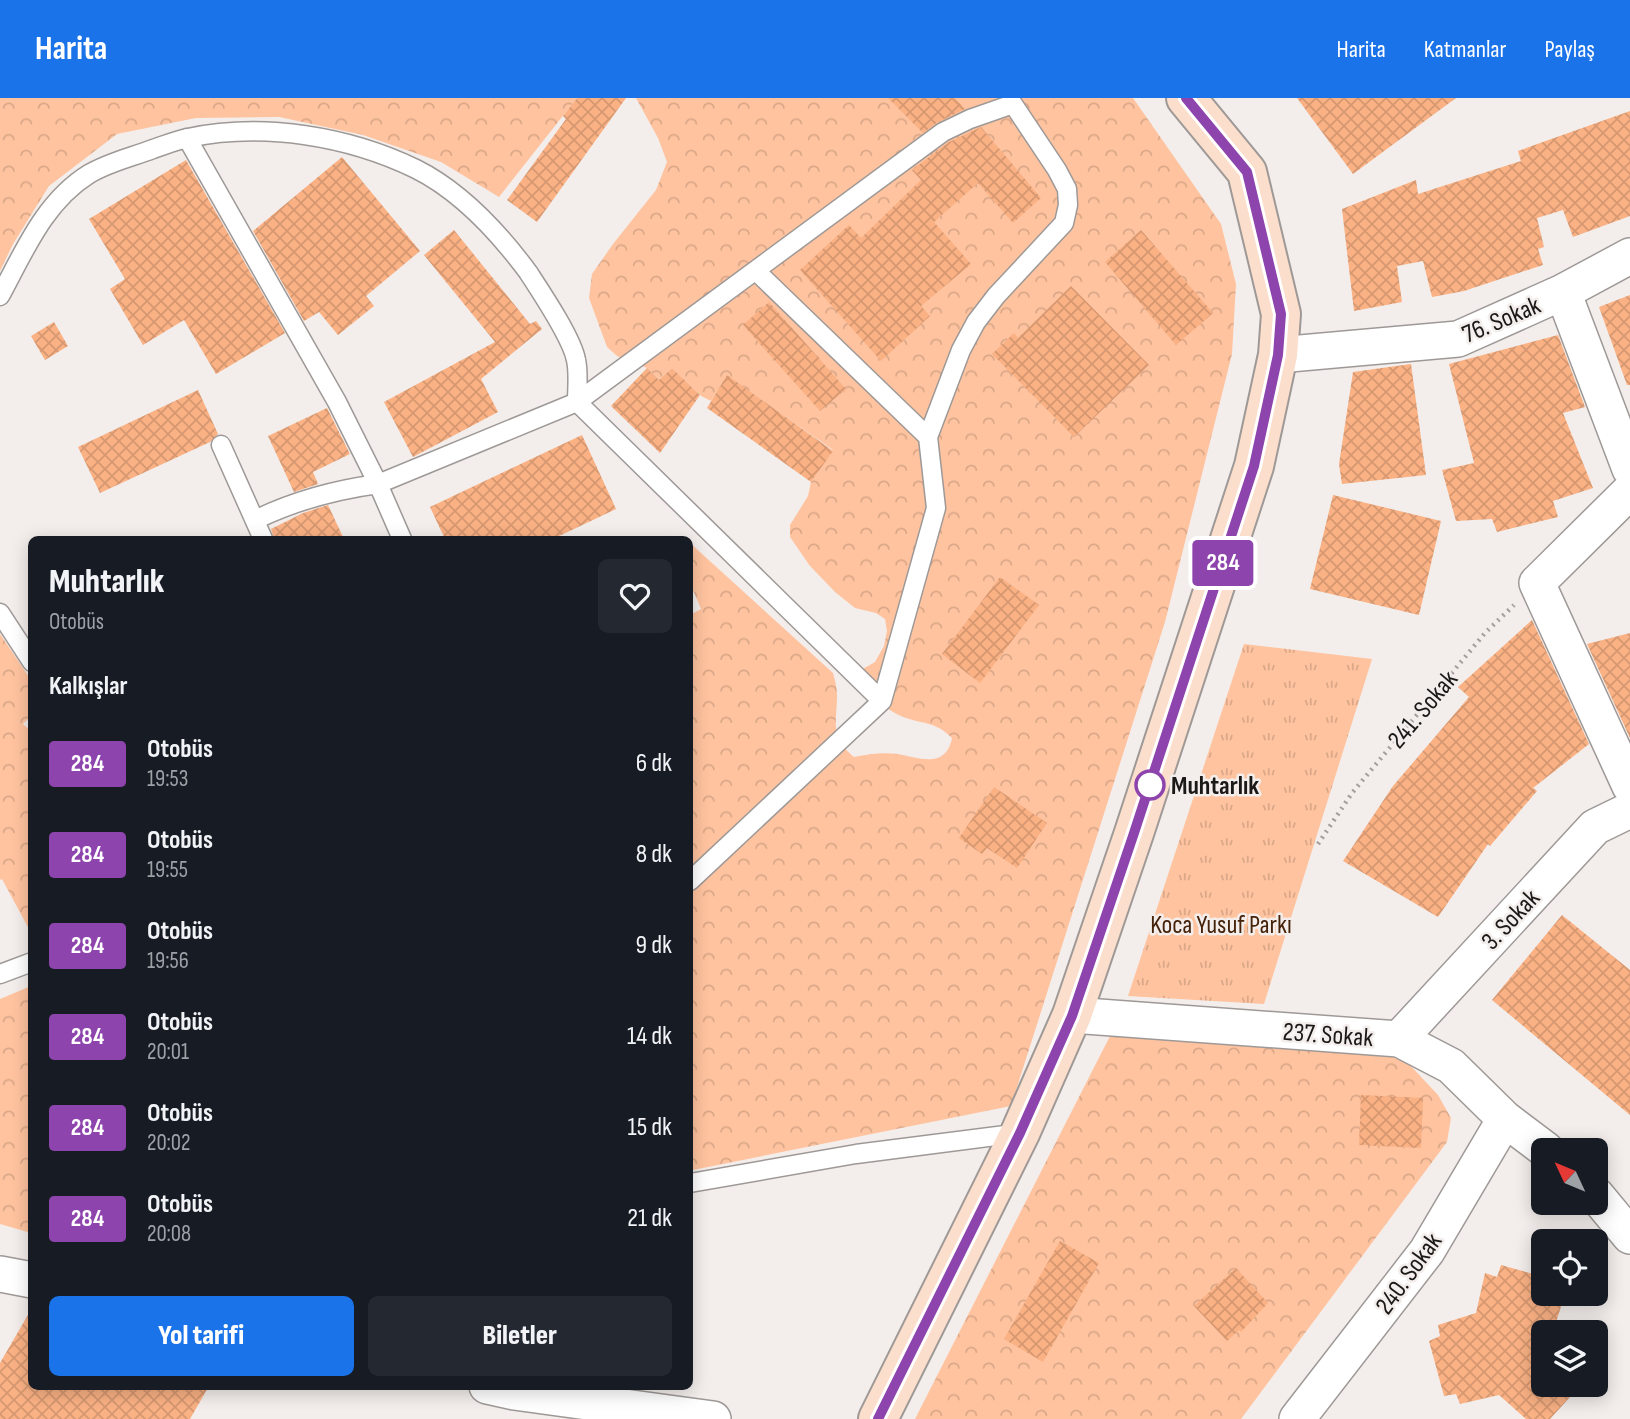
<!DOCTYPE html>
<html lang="tr">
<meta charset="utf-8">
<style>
body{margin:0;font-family:"Sofia Sans Condensed",sans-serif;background:#242831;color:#f1f3f6;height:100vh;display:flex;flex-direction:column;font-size:26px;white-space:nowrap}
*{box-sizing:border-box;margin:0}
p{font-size:23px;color:#9ea1a6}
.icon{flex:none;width:38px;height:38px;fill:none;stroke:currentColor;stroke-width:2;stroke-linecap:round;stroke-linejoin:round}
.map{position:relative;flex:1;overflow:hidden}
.details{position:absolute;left:28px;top:438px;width:665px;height:854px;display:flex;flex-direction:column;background:#171b24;border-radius:10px;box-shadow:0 4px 18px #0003}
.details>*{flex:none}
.badge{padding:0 14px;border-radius:5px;font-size:24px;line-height:46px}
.needle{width:46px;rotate:314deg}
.fabs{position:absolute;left:1531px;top:1040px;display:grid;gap:14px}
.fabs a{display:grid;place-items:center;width:77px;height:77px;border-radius:10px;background:#171b24;box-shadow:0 4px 18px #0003;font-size:35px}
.map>.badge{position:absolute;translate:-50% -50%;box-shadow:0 0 0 4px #fff}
h2{padding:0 21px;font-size:26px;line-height:63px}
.round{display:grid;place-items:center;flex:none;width:74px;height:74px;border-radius:10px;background:#242831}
.summary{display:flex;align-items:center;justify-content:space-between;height:119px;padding:0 21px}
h1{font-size:33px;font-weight:800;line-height:52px}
.action{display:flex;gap:14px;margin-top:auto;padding:14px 21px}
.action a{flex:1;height:80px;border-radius:10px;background:#1a73e8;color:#fff;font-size:28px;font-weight:800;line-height:80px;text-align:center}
.action a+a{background:#242831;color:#f1f3f6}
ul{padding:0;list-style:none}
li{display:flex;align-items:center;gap:21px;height:91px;padding:0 21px}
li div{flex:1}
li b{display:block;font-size:26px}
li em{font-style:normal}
li .badge{min-width:77px;font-weight:700;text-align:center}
header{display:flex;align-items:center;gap:42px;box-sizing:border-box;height:98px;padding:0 35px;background:#1a73e8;color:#fff}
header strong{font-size:33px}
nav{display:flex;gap:38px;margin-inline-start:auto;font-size:24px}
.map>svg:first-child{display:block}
</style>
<header>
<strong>Harita</strong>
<nav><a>Harita</a><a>Katmanlar</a><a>Paylaş</a></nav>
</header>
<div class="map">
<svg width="1630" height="1321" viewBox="0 0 1630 1321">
<defs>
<pattern id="forest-crowns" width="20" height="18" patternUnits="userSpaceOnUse" patternTransform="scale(1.75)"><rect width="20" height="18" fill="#ffc39f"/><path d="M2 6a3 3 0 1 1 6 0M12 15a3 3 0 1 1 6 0" fill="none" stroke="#daa788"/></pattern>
<pattern id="park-tufts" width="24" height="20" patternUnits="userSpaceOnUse" patternTransform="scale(1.75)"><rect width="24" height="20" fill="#ffc39f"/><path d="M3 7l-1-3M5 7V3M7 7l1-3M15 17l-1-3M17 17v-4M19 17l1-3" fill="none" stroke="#daa788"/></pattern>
<pattern id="building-cross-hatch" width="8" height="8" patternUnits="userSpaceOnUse" patternTransform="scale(1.75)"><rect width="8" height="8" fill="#fab184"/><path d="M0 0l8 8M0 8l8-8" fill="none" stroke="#d69871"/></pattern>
</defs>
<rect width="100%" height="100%" fill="#f3eeeb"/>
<path fill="url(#forest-crowns)" d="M 0,0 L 577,0 L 499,99 L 441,64 L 363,37 L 279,19 L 196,20 L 117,36 L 49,88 L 13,146 L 0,173 Z
M 636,0 L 1133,0 L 1221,126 L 1236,186 L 1232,256 L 1165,524 L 1011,1008 L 693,1072 L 692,1063 L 690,1063 L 690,517 L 701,511 L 690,485 L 690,445 L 833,575 C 835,582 837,590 837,597 C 837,626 829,638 854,659 C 869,656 883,654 898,656 C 919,660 946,671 952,640 C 934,622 922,627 901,618 C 880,609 870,592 859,573 L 875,564 L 884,548 L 887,533 L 885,521 L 876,515 L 855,510 L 835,494 L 810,468 L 790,439 L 790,427 L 808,398 L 811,384 L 833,352 L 727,278 L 711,303 L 701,298 L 672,270 L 659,282 L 647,270 L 617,258 L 607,249 L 589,200 L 592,176 L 613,146 L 656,92 L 667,64 L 658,40 Z
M 0,536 L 31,582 L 31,618 L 23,626 L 32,634 L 30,833 L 2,781 L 0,782 Z
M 31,888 L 31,1135 L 0,1126 L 0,901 Z
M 1110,938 L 1383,955 L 1409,966 L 1438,997 L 1451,1020 L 1447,1044 L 1241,1321 L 915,1321 Z"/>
<path fill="url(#park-tufts)" d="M 1244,546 L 1372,561 L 1264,906 L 1128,898 Z"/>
<path fill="url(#building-cross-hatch)" d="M 577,0 L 626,0 L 537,124 L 507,102 L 566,21 L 563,18 Z
M 888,0 L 955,0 L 965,11 L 938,24 L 923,35 Z
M 1297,0 L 1456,0 L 1353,76 Z
M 1630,13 L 1630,118 L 1573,139 L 1563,112 L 1537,120 L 1544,149 L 1538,151 L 1543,167 L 1464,193 L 1432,199 L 1423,163 L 1397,168 L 1402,204 L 1354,213 L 1342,111 L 1416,82 L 1418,96 L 1521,63 L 1518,53 Z
M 981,29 L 1041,100 L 1013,125 L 978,85 L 934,124 L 971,166 L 921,208 L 930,218 L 881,263 L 800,172 L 849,127 L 861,140 L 921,82 L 912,72 L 949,44 Z
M 342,59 L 420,153 L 366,198 L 374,208 L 338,237 L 319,214 L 304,223 L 253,133 Z
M 186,62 L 285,235 L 216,276 L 184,222 L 143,247 L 110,191 L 125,181 L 89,121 Z
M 454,132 L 530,226 L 536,223 L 542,231 L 481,281 L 498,314 L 413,359 L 384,304 L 495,244 L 424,157 Z
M 1141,132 L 1213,215 L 1176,247 L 1105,164 Z
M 1071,188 L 1149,267 L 1074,339 L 992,256 L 1014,235 L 1018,240 Z
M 1630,197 L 1630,287 L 1627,287 L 1599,209 Z
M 769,204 L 846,291 L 820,313 L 743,227 Z
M 54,224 L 68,248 L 45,262 L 31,238 Z
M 1558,237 L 1585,309 L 1563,315 L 1593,390 L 1553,403 L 1558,419 L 1497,434 L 1492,421 L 1456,423 L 1442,372 L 1474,365 L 1449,266 Z
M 1411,266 L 1426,377 L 1342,386 L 1339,366 L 1353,274 Z
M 647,270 L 659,282 L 672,270 L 700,297 L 660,355 L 611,308 Z
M 727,277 L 833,353 L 811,384 L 707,310 Z
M 198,292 L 218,336 L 210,344 L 100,395 L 78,349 Z
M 327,310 L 350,356 L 313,374 L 318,386 L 294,394 L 268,338 Z
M 582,337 L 616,411 L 553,441 L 445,441 L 430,409 Z
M 1333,397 L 1441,423 L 1419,517 L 1310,491 Z
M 328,407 L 344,441 L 274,441 L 271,431 L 303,415 Z
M 1000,479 L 1039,507 L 980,585 L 942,556 Z
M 1532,522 L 1589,646 L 1533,690 L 1537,693 L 1490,748 L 1488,746 L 1438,819 L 1343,763 L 1393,688 L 1469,599 L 1458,589 Z
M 1630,535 L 1630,640 L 1587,546 Z
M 994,689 L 1047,725 L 1017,770 L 987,750 L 982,756 L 959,740 Z
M 1562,817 L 1630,872 L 1630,1017 L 1492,902 Z
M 1361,997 L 1423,1000 L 1421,1050 L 1359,1047 Z
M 1060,1143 L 1099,1165 L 1043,1264 L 1004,1241 Z
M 1501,1167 L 1544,1179 L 1544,1195 L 1564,1199 L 1553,1234 L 1544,1234 L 1544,1286 L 1582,1286 L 1550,1321 L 1526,1321 L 1499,1297 L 1460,1306 L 1456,1296 L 1444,1298 L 1429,1243 L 1440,1238 L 1438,1227 L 1476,1215 L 1485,1175 L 1497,1179 Z
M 1236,1170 L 1268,1205 L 1241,1234 L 1239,1232 L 1227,1243 L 1194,1208 Z
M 32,1210 L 32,1288 L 209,1288 L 190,1321 L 0,1321 L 0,1265 Z"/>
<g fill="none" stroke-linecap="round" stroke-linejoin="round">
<g stroke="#9e9997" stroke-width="21">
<path id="lane" d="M 187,40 L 337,304 L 378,386 L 577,304 L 943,34 L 970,21 L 1013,6 L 1057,72 L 1067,91 L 1068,107 L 1064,125 L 996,198 L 976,224 L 961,252 L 928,339 L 936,410 L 882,603 L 690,783
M 756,173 L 928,339
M 0,198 C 24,154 44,104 89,76 C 109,64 132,59 153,51 C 165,47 177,42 188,40 C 263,24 348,38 416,71 C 460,93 499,135 528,174 C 541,194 572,240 576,262 C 579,275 577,291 577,304 L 882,603
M 221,347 L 263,441
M 255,422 C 294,403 334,392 378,386 L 402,441
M 0,515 L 32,564
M 0,876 L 32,864
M 690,1085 L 856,1056 L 1020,1035"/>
</g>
<g stroke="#9e9997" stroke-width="38">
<path id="street" d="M 1563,194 L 1630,371
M 1278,257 L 1458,241 L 1563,194 L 1630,158
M 1630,393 L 1537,485 L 1630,688
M 1072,917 L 1399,941 L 1451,968 L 1505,1021 L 1546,1052
M 1399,941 L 1595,729 L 1630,712
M 1596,1097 L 1630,1138
M 0,1176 L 32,1182
M 487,1288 L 514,1294 L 713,1321
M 1297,1321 L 1427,1153 L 1505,1021"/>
</g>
<g stroke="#9e9997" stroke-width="42">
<path id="secondary" d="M 878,1321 L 1020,1035 L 1072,917 L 1134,735 L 1254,368 L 1278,257 L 1281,216 L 1247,74 L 1186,0"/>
</g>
<path stroke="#a29f9c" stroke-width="4.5" stroke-dasharray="2 5" stroke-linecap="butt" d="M 1318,746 L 1352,695 L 1485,535 L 1514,507"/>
<use href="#lane" stroke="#fff" stroke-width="18"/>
<use href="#street" stroke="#fff" stroke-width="35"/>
<use href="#secondary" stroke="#fbdecb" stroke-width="38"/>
</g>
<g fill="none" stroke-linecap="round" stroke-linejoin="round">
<g stroke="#fff" stroke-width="16">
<path id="line" d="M 878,1321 L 1020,1035 L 1072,918 L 1134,735 L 1254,368 L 1278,257 L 1281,216 L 1247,74 L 1186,0"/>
</g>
<use href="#line" stroke="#8e44ad" stroke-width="10"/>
</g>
<circle fill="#fff" stroke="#8e44ad" stroke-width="3.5" cx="1150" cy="687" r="14"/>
<g text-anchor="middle" stroke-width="5" stroke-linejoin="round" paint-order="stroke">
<g font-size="26" fill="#1a1918" stroke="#f3eeeb">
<text transform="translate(1501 221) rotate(-23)" y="9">76. Sokak</text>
<text transform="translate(1422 611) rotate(-50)" y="9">241. Sokak</text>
<text transform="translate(1510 821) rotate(-47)" y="9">3. Sokak</text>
<text transform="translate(1328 936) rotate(4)" y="9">237. Sokak</text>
<text transform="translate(1408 1175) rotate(-54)" y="9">240. Sokak</text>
</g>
<g font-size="26" font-weight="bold" fill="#1a1918" stroke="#f3eeeb" text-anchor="start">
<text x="1171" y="696">Muhtarlık</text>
</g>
<g font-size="26" fill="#45220a" stroke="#f3eeeb">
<text x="1221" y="835">Koca Yusuf Parkı</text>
</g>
</g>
</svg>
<div class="fabs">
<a><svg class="needle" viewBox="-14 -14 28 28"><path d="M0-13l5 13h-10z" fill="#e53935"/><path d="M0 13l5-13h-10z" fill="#9ea1a6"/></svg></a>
<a><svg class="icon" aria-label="locate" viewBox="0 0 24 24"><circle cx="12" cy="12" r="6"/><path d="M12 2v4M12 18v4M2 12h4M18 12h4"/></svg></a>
<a><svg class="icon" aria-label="layers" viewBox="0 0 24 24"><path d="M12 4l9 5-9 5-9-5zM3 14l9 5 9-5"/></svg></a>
</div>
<b class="badge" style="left:1223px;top:465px;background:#8e44ad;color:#fff">284</b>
<section class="details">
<div class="summary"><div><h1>Muhtarlık</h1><p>Otobüs</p></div><a class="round"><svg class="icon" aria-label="heart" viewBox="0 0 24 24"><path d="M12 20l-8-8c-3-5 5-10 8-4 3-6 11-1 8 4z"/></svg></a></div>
<h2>Kalkışlar</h2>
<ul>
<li><span class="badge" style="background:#8e44ad;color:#fff">284</span><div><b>Otobüs</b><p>19:53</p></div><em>6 dk</em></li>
<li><span class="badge" style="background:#8e44ad;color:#fff">284</span><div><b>Otobüs</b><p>19:55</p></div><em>8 dk</em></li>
<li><span class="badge" style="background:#8e44ad;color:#fff">284</span><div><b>Otobüs</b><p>19:56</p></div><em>9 dk</em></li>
<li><span class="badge" style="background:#8e44ad;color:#fff">284</span><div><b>Otobüs</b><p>20:01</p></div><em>14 dk</em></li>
<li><span class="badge" style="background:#8e44ad;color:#fff">284</span><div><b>Otobüs</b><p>20:02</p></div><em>15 dk</em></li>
<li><span class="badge" style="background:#8e44ad;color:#fff">284</span><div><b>Otobüs</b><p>20:08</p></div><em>21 dk</em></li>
</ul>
<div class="action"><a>Yol tarifi</a><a>Biletler</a></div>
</section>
</div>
